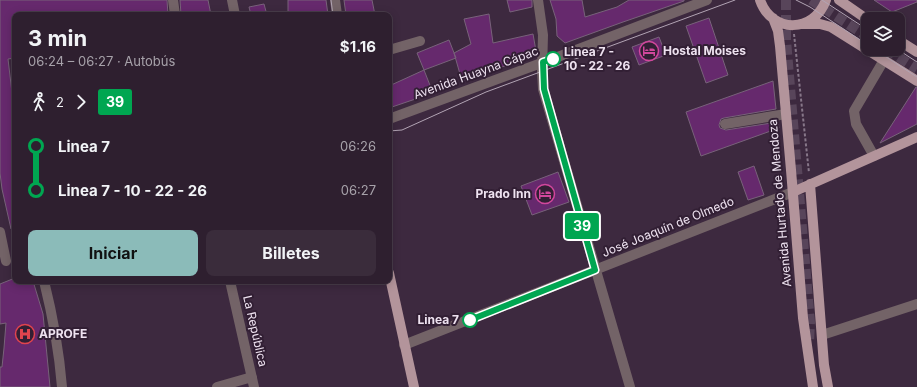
<!DOCTYPE html>
<html lang="es">
<meta charset="utf-8">
<style>
body{margin:0;font-family:Inter,sans-serif;background:#3a2c3b;color:#f1f3f6;height:100vh;display:flex;flex-direction:column;font-size:15px;white-space:nowrap}
*{box-sizing:border-box;margin:0}
p{font-size:13px;color:#a7a2aa}
.icon{flex:none;width:22px;height:22px;fill:none;stroke:currentColor;stroke-width:2;stroke-linecap:round;stroke-linejoin:round}
.map{position:relative;flex:1;overflow:hidden}
.side{position:absolute;left:12px;top:12px;width:380px;height:272px;display:flex;flex-direction:column;background:#2e1f2f;border-radius:8px;box-shadow:0 2px 10px #0003,0 0 0 1px #493d4b}
.side>*{flex:none}
.badge{padding:0 8px;border-radius:3px;font-size:14px;line-height:26px}
.controls{position:absolute;left:861px;top:12px;display:grid;gap:8px}
.controls a{display:grid;place-items:center;width:44px;height:44px;border-radius:8px;background:#2e1f2f;box-shadow:0 2px 10px #0003,0 0 0 1px #493d4b;font-size:20px}
.map>.badge{position:absolute;translate:-50% -50%;box-shadow:0 0 0 2px #fff}
.legs{display:flex;align-items:center;gap:6px;height:44px;padding:0 16px;font-size:13px}
.legs p{margin-inline-start:auto}
.summary{display:flex;align-items:center;justify-content:space-between;height:68px;padding:0 16px}
h1{font-size:22px;font-weight:700;line-height:30px}
.action{display:flex;gap:8px;margin-top:auto;padding:8px 16px}
.action a{flex:1;height:46px;border-radius:8px;background:#8bbbb9;color:#111;font-size:16px;font-weight:700;line-height:46px;text-align:center}
.action a+a{background:#3a2c3b;color:#f1f3f6}
ul{padding:0 16px;list-style:none}
li{display:flex;align-items:center;gap:14px;height:44px;font-size:15px}
li i{display:grid;place-items:center;width:6px;height:100%;margin:0 5px;background:currentColor}
li i::after{content:'';width:10px;height:10px;margin:-5px;border:3px solid;border-radius:50%;background:#2e1f2f}
li p{margin-inline-start:auto}
li:first-child i{background:linear-gradient(#0000 50%,currentColor 0)}
li:last-child i{background:linear-gradient(currentColor 50%,#0000 0)}
.map>svg:first-child{display:block}
</style>
<div class="map">
<svg width="917" height="387" viewBox="0 0 917 387">
<rect width="100%" height="100%" fill="#3d293f"/>
<path fill="#66296d" stroke="#78627a" d="M 0,0 L 167,0 L 168,15 L 15,15 L 15,18 L 13,19 L 15,37 L 15,58 L 8,59 L 15,118 L 15,229 L 11,229 L 2,189 L 0,173 Z
M 180,0 L 208,0 L 211,15 L 181,15 Z
M 288,0 L 326,0 L 328,15 L 288,15 Z
M 344,0 L 372,0 L 375,15 L 346,15 Z
M 507,0 L 532,0 L 532,7 L 510,12 Z
M 550,0 L 582,0 L 585,17 L 617,7 L 629,0 L 684,0 L 684,1 L 623,22 L 565,43 L 557,36 L 556,19 Z
M 874,0 L 917,0 L 917,2 L 892,12 Z
M 264,4 L 267,15 L 251,15 L 249,7 Z
M 489,14 L 493,43 L 533,34 L 536,51 L 533,56 L 462,81 L 454,53 L 471,44 L 464,19 Z
M 709,18 L 728,75 L 706,83 L 686,26 Z
M 659,37 L 666,55 L 639,65 L 632,47 Z
M 449,40 L 456,58 L 424,70 L 417,53 Z
M 424,70 L 433,93 L 389,108 L 389,86 Z
M 773,81 L 776,109 L 724,118 L 721,119 L 719,125 L 720,128 L 726,130 L 778,122 L 779,128 L 701,156 L 686,112 Z
M 916,87 L 917,87 L 917,124 L 880,143 Z
M 754,166 L 764,195 L 748,200 L 738,172 Z
M 558,172 L 569,202 L 532,215 L 521,186 Z
M 15,278 L 15,281 L 33,281 L 43,314 L 50,387 L 0,387 L 0,367 L 2,367 L 4,348 L 6,323 L 0,324 L 0,284 Z"/>
<g fill="none" stroke-linecap="round" stroke-linejoin="round">
<path stroke="#58455a" stroke-width="10" stroke-dasharray="10 5" stroke-linecap="butt" d="M 786,0 L 786,40 L 810,322 L 809,343
M 811,0 L 868,37
M 886,49 L 917,69"/>
<path stroke="#877789" stroke-width="2" stroke-dasharray="3 2" stroke-linecap="butt" d="M 794,34 L 809,173"/>
<path stroke="#736367" stroke-width="10" d="M 173,0 L 175,15
M 232,0 L 235,15
M 335,0 L 337,15
M 538,0 L 543,35 L 542,71 L 543,89 L 630,387
M 389,50 L 420,41
M 389,119 L 563,55 L 707,0
M 725,124 L 786,114
M 874,156 L 856,124 L 854,111 L 884,60
M 0,232 L 6,261
M 44,281 C 53,317 59,350 62,387
M 230,281 L 254,387
M 822,335 L 917,304
M 404,345 L 793,192
M 217,387 L 252,377"/>
<path stroke="#b3949b" stroke-width="10" d="M 760,0 C 772,34 814,33 826,0
M 839,0 L 868,20
M 773,18 L 778,31 L 780,46 L 791,170 L 803,318 L 813,387
M 802,24 L 820,24 L 831,27 L 917,81
M 898,40 L 917,52
M 810,184 L 824,365 L 828,387
M 793,192 L 917,137
M 389,273 L 414,387"/>
<path stroke="#b2a4b4" stroke-width="1" d="M 331,0 L 333,15
M 796,0 L 810,7 L 868,45
M 822,0 L 868,30
M 874,49 L 917,77
M 897,49 L 917,62
M 389,131 L 402,130 L 486,92 L 735,0"/>
</g>
<g fill="none" stroke-linecap="round" stroke-linejoin="round">
<g stroke="#fff" stroke-width="9">
<path id="line-1" d="M 470,320 L 595,270 L 544,89 L 543,62 L 553,59"/>
</g>
<use href="#line-1" stroke="#00a651" stroke-width="6"/>
</g>
<defs>
<g id="hotel-ring" transform="scale(1)"><circle r="9.5" fill="#321f34" stroke="#d1479c" stroke-width="1.5"/><path d="M-6-4.5h1.5V1H6V5H4.5V3h-9V5H-6ZM-4 0a1.8 1.8 0 1 1 3.6 0ZM.5 0V-2.5h3Q6-2.5 6 0Z" fill="#d1479c"/></g>
<g id="hospital-ring" transform="scale(1)"><circle r="9.5" fill="#321f34" stroke="#e0444e" stroke-width="1.5"/><path d="M-5-5h3v3.5h4V-5h3V5h-3V1.5h-4V5h-3Z" fill="#e0444e"/></g>
</defs>
<g fill-rule="evenodd">
<use href="#hotel-ring" x="649" y="51"/>
<use href="#hotel-ring" x="545" y="194"/>
<use href="#hospital-ring" x="25" y="334"/>
</g>
<g fill="#fff" stroke="#00a651" stroke-width="2">
<circle cx="553" cy="59" r="7"/>
<circle cx="470" cy="320" r="7"/>
</g>
<g text-anchor="middle" stroke-width="4" stroke-linejoin="round" paint-order="stroke">
<g font-size="12" font-weight="bold" fill="#eee2f0" stroke="#321f34" text-anchor="start">
<text x="663" y="55">Hostal Moises</text>
<text x="531" y="198" text-anchor="end">Prado Inn</text>
<text x="39" y="338">APROFE</text>
</g>
<g font-size="12" font-weight="bold" fill="#eee2f0" stroke="#321f34" text-anchor="start">
<text x="564" y="56">Linea 7 -<tspan x="564" dy="14">10 - 22 - 26</tspan></text>
<text x="459" y="324" text-anchor="end">Linea 7</text>
</g>
<g font-size="12" fill="#eee2f0" stroke="#321f34">
<text transform="translate(476 73) rotate(-20)" y="4">Avenida Huayna Cápac</text>
<text transform="translate(780 203) rotate(-95)" y="4">Avenida Hurtado de Mendoza</text>
<text transform="translate(668 227) rotate(-22)" y="4">José Joaquín de Olmedo</text>
<text transform="translate(255 331) rotate(77)" y="4">La República</text>
</g>
</g>
</svg>
<div class="controls">
<a><svg class="icon" aria-label="layers" viewBox="0 0 24 24"><path d="M12 4l9 5-9 5-9-5zM3 14l9 5 9-5"/></svg></a>
</div>
<b class="badge" style="left:582px;top:226px;background:#00a651;color:#fff">39</b>
<section class="side">
<div class="summary"><div><h1>3 min</h1><p>06:24 – 06:27 · Autobús</p></div><b>$1.16</b></div>
<div class="legs"><svg class="icon" aria-label="walk" viewBox="0 0 24 24"><circle cx="13" cy="4" r="2"/><path d="M13 8l-2 6 4 7M11 14l-3 7M7 12l3-4h3l4 4"/></svg>2<svg class="icon" aria-label="forward" viewBox="0 0 24 24"><path d="M9 5l7 7-7 7"/></svg><b class="badge" style="background:#00a651;color:#fff">39</b></div>
<ul>
<li><i style="color:#00a651"></i><b>Linea 7</b><p>06:26</p></li>
<li><i style="color:#00a651"></i><b>Linea 7 - 10 - 22 - 26</b><p>06:27</p></li>
</ul>
<div class="action"><a>Iniciar</a><a>Billetes</a></div>
</section>
</div>
